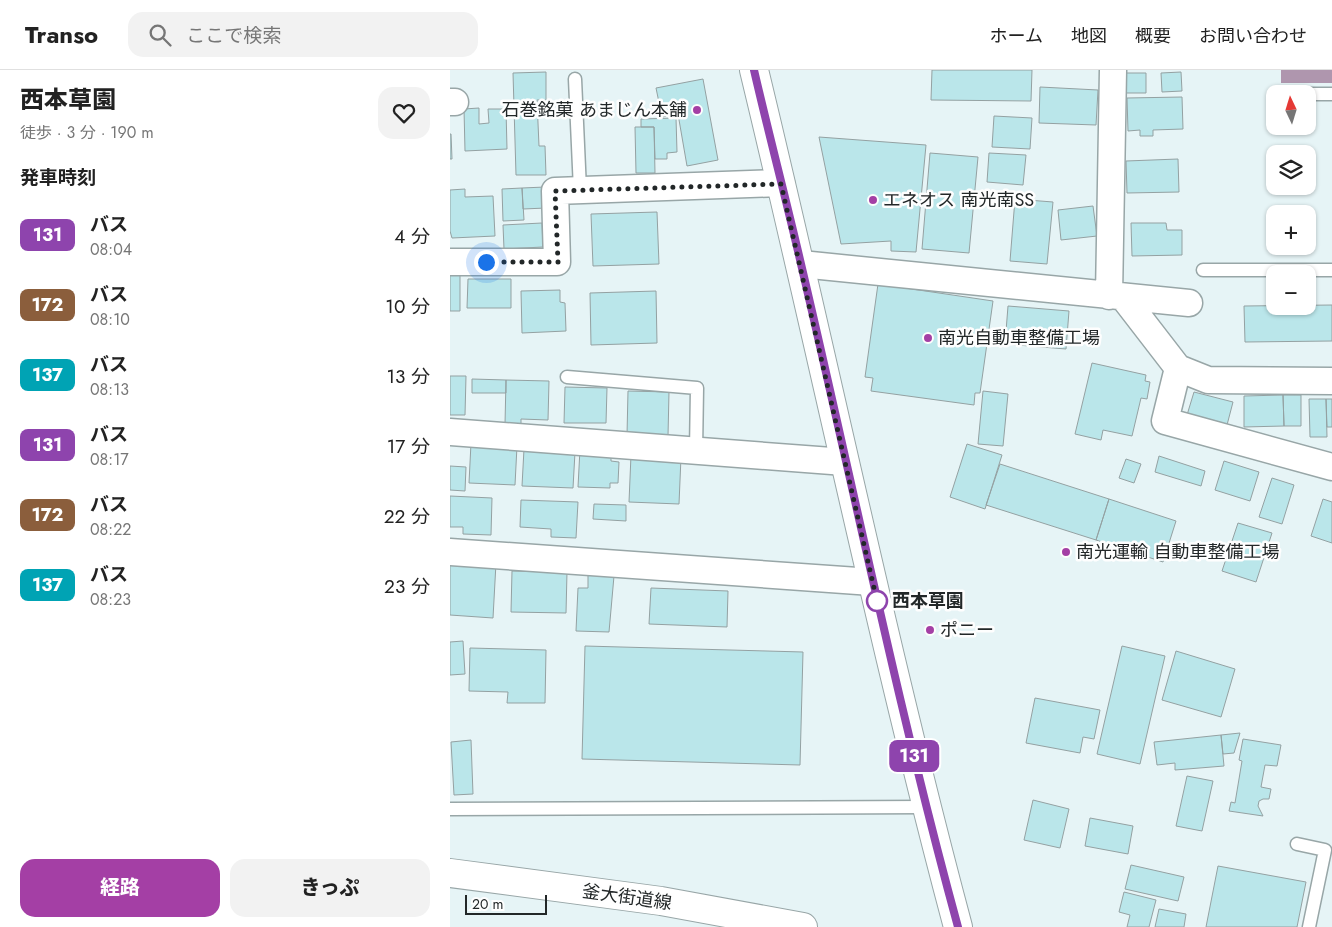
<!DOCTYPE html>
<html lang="ja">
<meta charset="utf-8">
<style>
body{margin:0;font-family:Jost,"Noto Sans JP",sans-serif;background:#f2f2f2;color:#222;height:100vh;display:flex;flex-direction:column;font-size:19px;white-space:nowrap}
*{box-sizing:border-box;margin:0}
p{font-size:16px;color:#767676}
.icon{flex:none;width:28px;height:28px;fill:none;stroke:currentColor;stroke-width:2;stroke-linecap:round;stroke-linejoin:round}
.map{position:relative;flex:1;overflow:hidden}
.sheet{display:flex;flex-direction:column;background:#fff;width:450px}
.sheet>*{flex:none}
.badge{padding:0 10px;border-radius:8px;font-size:18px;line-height:32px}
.needle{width:32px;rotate:356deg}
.buttons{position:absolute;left:816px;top:15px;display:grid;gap:10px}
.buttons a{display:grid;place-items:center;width:50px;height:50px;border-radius:10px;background:#fff;box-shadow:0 1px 4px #0004;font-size:25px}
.scale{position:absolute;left:15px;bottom:12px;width:82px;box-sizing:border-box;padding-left:5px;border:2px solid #222728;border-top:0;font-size:14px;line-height:18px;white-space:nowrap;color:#222728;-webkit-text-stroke:4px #fefefe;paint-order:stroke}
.you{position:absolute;width:25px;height:25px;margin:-12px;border:4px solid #fff;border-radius:50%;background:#1a73e8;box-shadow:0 0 0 8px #1a73e833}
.map>.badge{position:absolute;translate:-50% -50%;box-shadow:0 0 0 2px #fff}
h2{padding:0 20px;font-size:19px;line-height:45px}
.round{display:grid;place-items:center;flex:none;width:52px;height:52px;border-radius:15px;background:#f2f2f2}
.head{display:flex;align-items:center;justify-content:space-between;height:85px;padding:0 20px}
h1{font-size:24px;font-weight:800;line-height:38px}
.action{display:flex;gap:10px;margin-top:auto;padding:10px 20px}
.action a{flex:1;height:58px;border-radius:15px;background:#a43fa5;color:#fff;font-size:20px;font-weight:800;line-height:58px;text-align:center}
.action a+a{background:#f2f2f2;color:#222}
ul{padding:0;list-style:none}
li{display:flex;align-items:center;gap:15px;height:70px;padding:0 20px}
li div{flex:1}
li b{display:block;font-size:19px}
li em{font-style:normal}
li .badge{min-width:55px;font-weight:700;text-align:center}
header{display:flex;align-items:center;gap:30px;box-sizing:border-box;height:70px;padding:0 25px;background:#fff;border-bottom:1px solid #e0e0e0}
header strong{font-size:24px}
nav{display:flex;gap:28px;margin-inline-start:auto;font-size:18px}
.search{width:350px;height:45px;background:#f2f2f2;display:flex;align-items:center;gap:12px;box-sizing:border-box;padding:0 18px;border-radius:15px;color:#767676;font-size:19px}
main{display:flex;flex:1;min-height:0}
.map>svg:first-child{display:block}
</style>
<header>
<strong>Transo</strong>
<div class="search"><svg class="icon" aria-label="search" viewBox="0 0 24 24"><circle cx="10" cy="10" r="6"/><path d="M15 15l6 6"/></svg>ここで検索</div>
<nav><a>ホーム</a><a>地図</a><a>概要</a><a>お問い合わせ</a></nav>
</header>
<main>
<section class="sheet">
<div class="head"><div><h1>西本草園</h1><p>徒歩 · 3 分 · 190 m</p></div><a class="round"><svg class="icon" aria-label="heart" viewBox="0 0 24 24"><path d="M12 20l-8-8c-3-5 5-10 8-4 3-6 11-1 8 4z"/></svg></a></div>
<h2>発車時刻</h2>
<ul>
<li><span class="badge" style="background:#8e44ad;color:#fff">131</span><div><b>バス</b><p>08:04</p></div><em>4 分</em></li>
<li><span class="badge" style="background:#8b5e3c;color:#fff">172</span><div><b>バス</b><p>08:10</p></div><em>10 分</em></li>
<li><span class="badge" style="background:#00a3b4;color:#fff">137</span><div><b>バス</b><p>08:13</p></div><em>13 分</em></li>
<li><span class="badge" style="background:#8e44ad;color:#fff">131</span><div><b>バス</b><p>08:17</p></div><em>17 分</em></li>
<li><span class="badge" style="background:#8b5e3c;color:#fff">172</span><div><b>バス</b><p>08:22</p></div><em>22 分</em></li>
<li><span class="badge" style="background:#00a3b4;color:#fff">137</span><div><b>バス</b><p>08:23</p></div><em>23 分</em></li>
</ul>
<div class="action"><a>経路</a><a>きっぷ</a></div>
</section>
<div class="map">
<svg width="882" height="857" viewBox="0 0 882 857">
<rect width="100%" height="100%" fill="#e6f4f6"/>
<path fill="#af96ae" d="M 831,0 L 882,0 L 882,13 L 831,13 Z"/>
<path fill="#bae6ea" stroke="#94a1a2" d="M 482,0 L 582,0 L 581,31 L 481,30 Z
M 96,2 L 96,30 L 87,30 L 89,76 L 95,76 L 96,105 L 66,105 L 63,3 Z
M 731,2 L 732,21 L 712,22 L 711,3 Z
M 676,3 L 696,3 L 696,23 L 676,23 Z
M 253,9 L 268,90 L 237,96 L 228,44 L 212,47 L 206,18 Z
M 590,17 L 648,20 L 646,55 L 589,53 Z
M 732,27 L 733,59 L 703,60 L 703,66 L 690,66 L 690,60 L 678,61 L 677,28 Z
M 29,38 L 29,54 L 39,53 L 38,39 L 56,39 L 57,79 L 15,81 L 14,39 Z
M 544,46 L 582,48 L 580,79 L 542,77 Z
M 226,48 L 227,82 L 217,83 L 217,89 L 205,89 L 204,57 L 191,57 L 191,49 Z
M 185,57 L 204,57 L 205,103 L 186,103 Z
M 0,64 L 1,64 L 2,89 L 0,89 Z
M 369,67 L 476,75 L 466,182 L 441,181 L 441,171 L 391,174 Z
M 480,83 L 528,87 L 519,183 L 472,179 Z
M 539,83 L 576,85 L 573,115 L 537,112 Z
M 728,89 L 729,122 L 677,123 L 676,91 Z
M 95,117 L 96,138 L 73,139 L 72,118 Z
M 72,118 L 74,150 L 53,151 L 52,119 Z
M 15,119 L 15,127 L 43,126 L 45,166 L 2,168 L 0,161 L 0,120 Z
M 565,129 L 603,132 L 597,194 L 560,191 Z
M 643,136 L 647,166 L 611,170 L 608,140 Z
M 207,142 L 209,194 L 143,196 L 141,144 Z
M 92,153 L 93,177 L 54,179 L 53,155 Z
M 681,153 L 716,153 L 717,160 L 732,160 L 732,185 L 682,186 Z
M 0,200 L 10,200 L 10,241 L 0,241 Z
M 18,209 L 61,209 L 61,238 L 17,238 Z
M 428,214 L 543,231 L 530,323 L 525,323 L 524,335 L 421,321 L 423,308 L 415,307 Z
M 110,220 L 110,232 L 115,233 L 116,261 L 72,263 L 71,221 Z
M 206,221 L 207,273 L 141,275 L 140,223 Z
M 882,235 L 882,271 L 795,272 L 794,236 Z
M 558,236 L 619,241 L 616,279 L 555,274 Z
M 642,293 L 696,305 L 695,311 L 700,312 L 697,329 L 691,328 L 682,366 L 653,360 L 651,370 L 625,364 Z
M 0,306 L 16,306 L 15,345 L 0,345 Z
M 22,309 L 56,310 L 56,323 L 22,323 Z
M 56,310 L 99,311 L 98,350 L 71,349 L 71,354 L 55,354 Z
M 115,317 L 157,318 L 156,353 L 114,353 Z
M 178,321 L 219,322 L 218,366 L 177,365 Z
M 533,321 L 558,324 L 553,376 L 528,374 Z
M 744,322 L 783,332 L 777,355 L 737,345 Z
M 833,325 L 851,325 L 851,356 L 834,356 Z
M 833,325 L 834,356 L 794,357 L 794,326 Z
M 859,329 L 876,329 L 877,367 L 860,367 Z
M 876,329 L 882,329 L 882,357 L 877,357 Z
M 21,373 L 67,376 L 65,415 L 19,413 Z
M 517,374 L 552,385 L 535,439 L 500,427 Z
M 74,379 L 125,382 L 123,418 L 72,416 Z
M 130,379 L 161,381 L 161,391 L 169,392 L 168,413 L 160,413 L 160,418 L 128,417 Z
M 181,385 L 231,387 L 229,434 L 179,432 Z
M 709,386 L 755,401 L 751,416 L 705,402 Z
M 676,389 L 691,394 L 684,413 L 669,408 Z
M 774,391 L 809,402 L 800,431 L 765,420 Z
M 550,394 L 659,429 L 646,470 L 536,435 Z
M 0,396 L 16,397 L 15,421 L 0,420 Z
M 822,408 L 844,415 L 832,454 L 809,447 Z
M 0,426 L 42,428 L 41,465 L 13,464 L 13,457 L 0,457 Z
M 659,429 L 726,451 L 713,492 L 646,470 Z
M 873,429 L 882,432 L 882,473 L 861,466 Z
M 71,430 L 128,432 L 126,468 L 101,467 L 101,459 L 70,457 Z
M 144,434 L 176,435 L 176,451 L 143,449 Z
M 788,453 L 822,463 L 806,512 L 772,501 Z
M 0,490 L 46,493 L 43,548 L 0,545 Z
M 62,501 L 117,502 L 116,543 L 61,542 Z
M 138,505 L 164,506 L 159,562 L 126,561 L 128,518 L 138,518 Z
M 201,518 L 278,521 L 277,557 L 199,554 Z
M 13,571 L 15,604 L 0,605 L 0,572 Z
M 135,576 L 353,582 L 350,695 L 132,689 Z
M 672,576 L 715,586 L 690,694 L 647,684 Z
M 20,578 L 96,580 L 95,633 L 57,633 L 58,622 L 19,621 Z
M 726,581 L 785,599 L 771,647 L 712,630 Z
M 585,628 L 650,640 L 644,669 L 633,667 L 630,683 L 576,673 Z
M 790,663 L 784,683 L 773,684 L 771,665 Z
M 771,665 L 774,696 L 725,700 L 725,693 L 707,695 L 704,672 Z
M 793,669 L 831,675 L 827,696 L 815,695 L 811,717 L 821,719 L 819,729 L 813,729 L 809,731 L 808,736 L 813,746 L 779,741 L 781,732 L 785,733 L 792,691 L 789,690 Z
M 21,670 L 23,724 L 4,725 L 1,672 Z
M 737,706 L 763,711 L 752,761 L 726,756 Z
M 583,730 L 619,739 L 610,778 L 574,770 Z
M 640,748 L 683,756 L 678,784 L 635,776 Z
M 681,795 L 734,807 L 728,831 L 675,819 Z
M 768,796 L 856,812 L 847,857 L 756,857 Z
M 674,822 L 706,830 L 699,857 L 677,857 L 680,845 L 669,842 Z
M 709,839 L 736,844 L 734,857 L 705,857 Z"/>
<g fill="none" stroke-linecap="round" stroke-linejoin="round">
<g stroke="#98a6a7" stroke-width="15">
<path id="service" d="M 125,9 L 130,120
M 858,24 L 882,24
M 753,200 L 882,200
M 117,307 L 247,318 L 246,381
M 0,739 L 476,737
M 847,774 L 875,780 L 859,857"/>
</g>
<g stroke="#98a6a7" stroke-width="29">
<path id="minor" d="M 0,32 L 5,32
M 0,192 L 107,192 L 105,121 L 331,113
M 351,194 L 739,233
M 659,226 L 663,0
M 674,228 L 728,298 L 758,310 L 882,311
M 728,298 L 715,351 L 882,397
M 0,362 L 395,392
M 0,482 L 422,512"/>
</g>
<g stroke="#98a6a7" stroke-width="30">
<path id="tertiary" d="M 0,803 L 211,831 L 353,857"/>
</g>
<g stroke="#98a6a7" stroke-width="30">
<path id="secondary" d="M 304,0 C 373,285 432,573 508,857"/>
</g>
<use href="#service" stroke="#fff" stroke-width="12"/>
<use href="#minor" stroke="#fff" stroke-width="26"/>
<use href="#tertiary" stroke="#fff" stroke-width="28"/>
<use href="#secondary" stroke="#fff" stroke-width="28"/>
</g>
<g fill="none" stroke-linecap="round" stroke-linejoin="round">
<g stroke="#fff" stroke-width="11">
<path id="line" d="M 304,0 C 319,65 336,129 351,194 C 403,415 448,638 508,857"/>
</g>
<use href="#line" stroke="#8e44ad" stroke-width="8"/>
<path stroke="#222728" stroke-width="5" stroke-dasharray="0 9" d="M 36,192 L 108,192 L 105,121 L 331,114 L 427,531"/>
</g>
<g fill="#a43fa5" stroke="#fefefe" stroke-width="2">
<circle cx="247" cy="40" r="5"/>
<circle cx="423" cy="130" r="5"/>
<circle cx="478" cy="268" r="5"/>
<circle cx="616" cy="482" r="5"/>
<circle cx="480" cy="560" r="5"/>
</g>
<circle fill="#fff" stroke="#8e44ad" stroke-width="2.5" cx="427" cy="531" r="10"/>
<g text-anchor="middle" stroke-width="5" stroke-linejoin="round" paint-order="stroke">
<g font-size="18" fill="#222728" stroke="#fefefe" text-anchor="start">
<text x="237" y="46" text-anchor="end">石巻銘菓 あまじん本舗</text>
<text x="433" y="136">エネオス 南光南SS</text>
<text x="488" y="274">南光自動車整備工場</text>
<text x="626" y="488">南光運輸 自動車整備工場</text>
<text x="490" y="566">ポニー</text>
</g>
<g font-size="18" font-weight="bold" fill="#222728" stroke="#fefefe" text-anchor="start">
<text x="442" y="537">西本草園</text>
</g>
<g font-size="18" fill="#222728" stroke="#fefefe">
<text transform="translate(177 827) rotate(8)" y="6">釜大街道線</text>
</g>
</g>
</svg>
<div class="buttons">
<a><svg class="needle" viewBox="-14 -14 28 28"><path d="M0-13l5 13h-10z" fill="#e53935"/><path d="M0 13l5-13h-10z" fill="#767676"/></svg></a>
<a><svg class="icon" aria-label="layers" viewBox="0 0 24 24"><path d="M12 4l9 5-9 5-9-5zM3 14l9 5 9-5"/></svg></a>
<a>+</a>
<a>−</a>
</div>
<div class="scale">20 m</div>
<div class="you" style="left:36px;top:192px"></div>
<b class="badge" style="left:464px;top:686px;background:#8e44ad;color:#fff">131</b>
</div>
</main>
